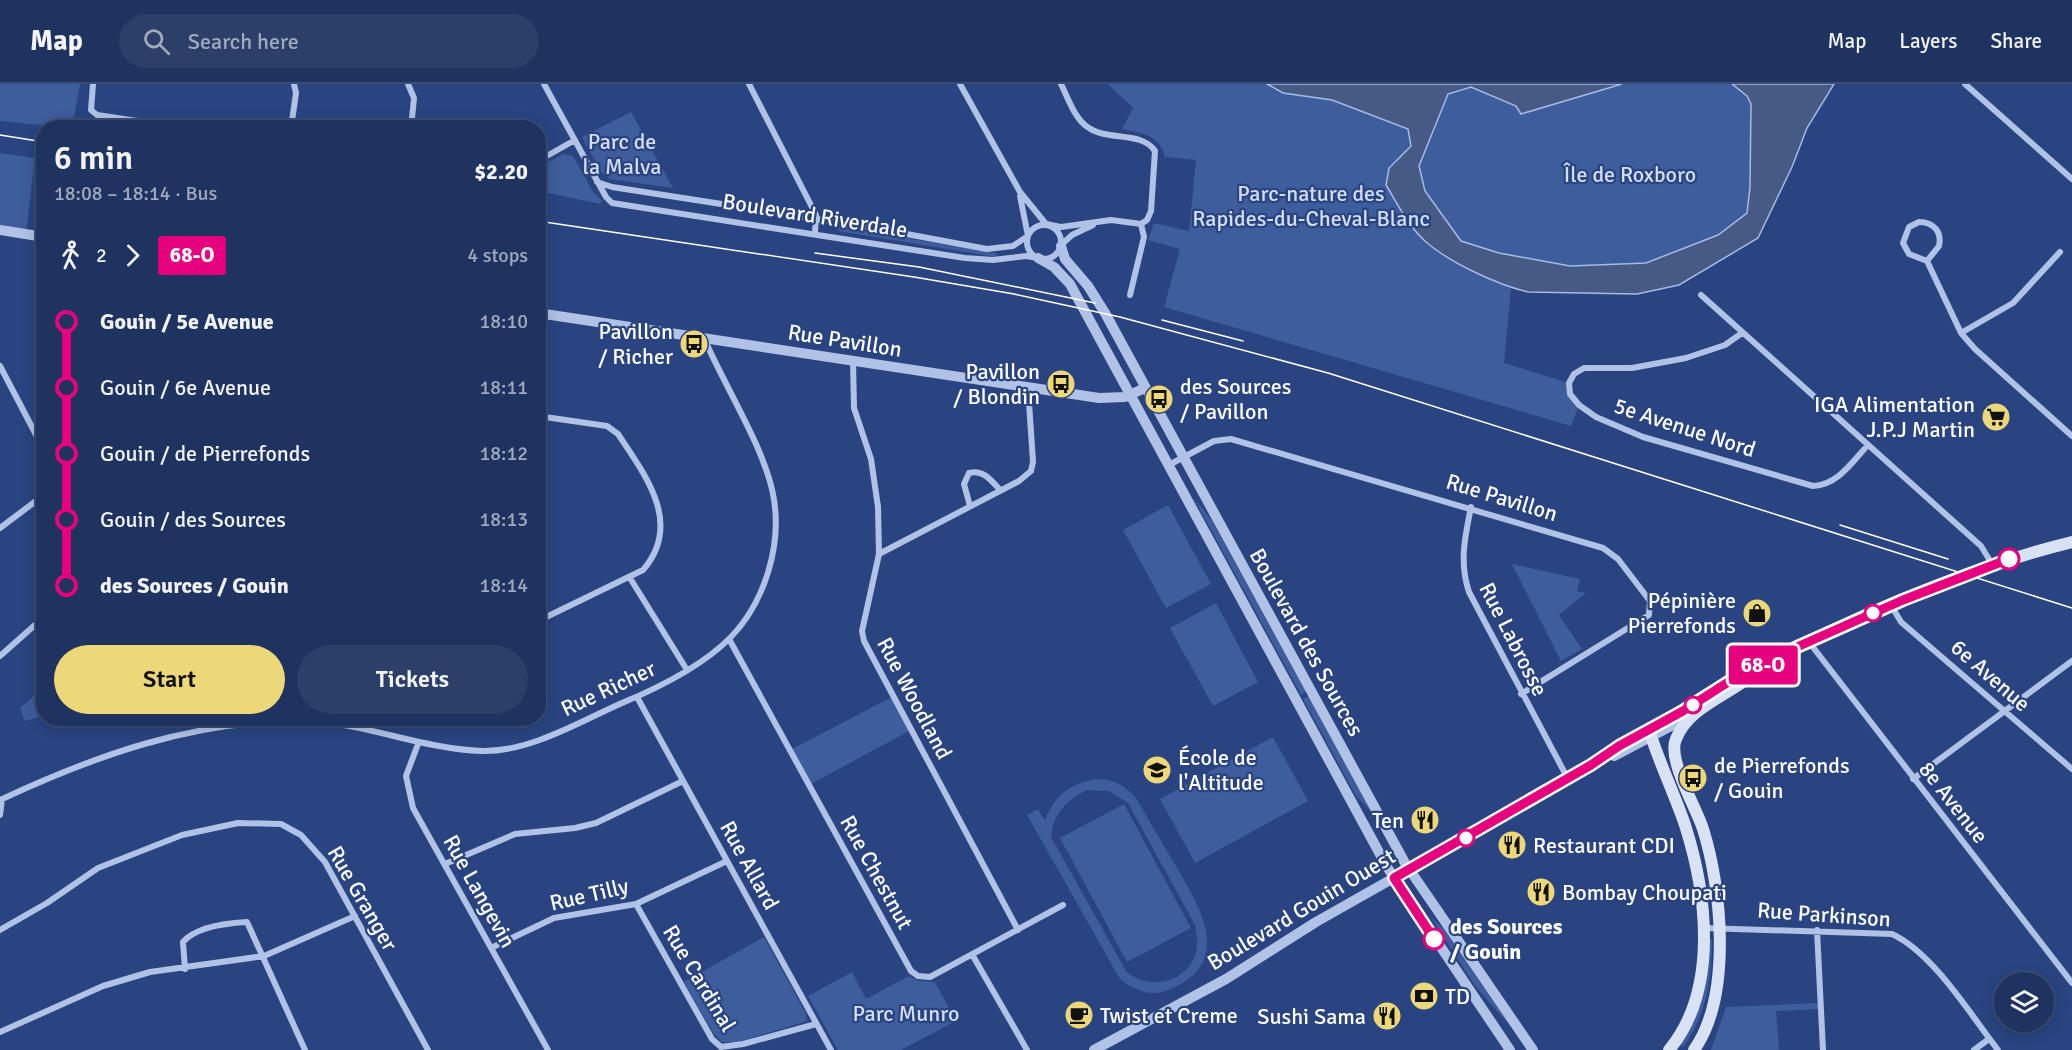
<!DOCTYPE html>
<meta charset="utf-8">
<style>
body{margin:0;font-family:Signika,sans-serif;background:#2c3f69;color:#f1f3f6;height:100vh;display:flex;flex-direction:column;font-size:22px;white-space:nowrap}
*{box-sizing:border-box;margin:0}
p{font-size:20px;color:#a1aabd}
.icon{flex:none;width:33px;height:33px;fill:none;stroke:currentColor;stroke-width:2;stroke-linecap:round;stroke-linejoin:round}
.map{position:relative;flex:1;overflow:hidden}
.details{position:absolute;left:36px;top:36px;width:510px;height:606px;display:flex;flex-direction:column;background:#1f3360;border-radius:24px;box-shadow:0 3px 15px #0003,0 0 0 2px #3c4e75}
.details>*{flex:none}
.badge{padding:0 12px;border-radius:4px;font-size:21px;line-height:39px}
.controls{position:absolute;left:1994px;top:888px;display:grid;gap:12px}
.controls a{display:grid;place-items:center;width:60px;height:60px;border-radius:50%;background:#1f3360;box-shadow:0 3px 15px #0003,0 0 0 2px #3c4e75;font-size:30px}
.map>.badge{position:absolute;translate:-50% -50%;box-shadow:0 0 0 3px #fff}
.legs{display:flex;align-items:center;gap:9px;height:66px;padding:0 18px;font-size:20px}
.legs p{margin-inline-start:auto}
.head{display:flex;align-items:center;justify-content:space-between;height:102px;padding:0 18px}
h1{font-size:33px;font-weight:600;line-height:45px}
.button{display:flex;gap:12px;margin-top:auto;padding:12px 18px}
.button a{flex:1;height:69px;border-radius:36px;background:#ecd878;color:#111;font-size:24px;font-weight:600;line-height:69px;text-align:center}
.button a+a{background:#2c3f69;color:#f1f3f6}
ul{padding:0 18px;list-style:none}
li{display:flex;align-items:center;gap:21px;height:66px;font-size:22px}
li i{display:grid;place-items:center;width:9px;height:100%;margin:0 8px;background:currentColor}
li i::after{content:'';width:15px;height:15px;margin:-8px;border:4px solid;border-radius:50%;background:#1f3360}
li p{margin-inline-start:auto}
li:first-child i{background:linear-gradient(#0000 50%,currentColor 0)}
li:last-child i{background:linear-gradient(currentColor 50%,#0000 0)}
header{display:flex;align-items:center;gap:36px;box-sizing:border-box;height:84px;padding:0 30px;background:#1f3360;border-bottom:2px solid #3c4e75}
header strong{font-size:28px}
nav{display:flex;gap:33px;margin-inline-start:auto;font-size:21px}
.search{width:420px;height:54px;background:#2c3f69;display:flex;align-items:center;gap:15px;box-sizing:border-box;padding:0 21px;border-radius:33px;color:#a1aabd;font-size:22px}
.map>svg:first-child{display:block}
</style>
<header>
<strong>Map</strong>
<div class="search"><svg class="icon" aria-label="search" viewBox="0 0 24 24"><circle cx="10" cy="10" r="6"/><path d="M15 15l6 6"/></svg>Search here</div>
<nav><a>Map</a><a>Layers</a><a>Share</a></nav>
</header>
<div class="map">
<svg width="2072" height="966" viewBox="0 0 2072 966">
<rect width="100%" height="100%" fill="#294480"/>
<path fill="#3e5d9d" fill-rule="evenodd" d="M 0,0 L 80,0 L 74,32 L 61,43 L 0,37 Z
M 1108,0 L 1771,0 L 1757,135 L 1663,190 L 1561,197 L 1441,169 L 1511,204 L 1504,279 L 1569,299 L 1570,310 L 1579,321 L 1571,342 L 1164,223 L 1180,165 L 1148,156 L 1154,139 L 1189,147 L 1196,76 L 1165,73 C 1160,51 1142,49 1122,45 L 1133,24 Z
M 631,28 L 673,104 L 610,95 L 601,88 L 582,53 Z
M 0,69 L 35,74 L 26,150 L 0,146 Z
M 563,70 L 573,72 L 593,108 L 602,117 L 600,120 L 539,107 L 539,83 Z
M 839,143 L 996,169 L 996,173 L 838,147 Z
M 1193,413 L 1211,435 L 1306,608 L 1301,611 Z
M 1168,421 L 1211,500 L 1166,524 L 1123,446 Z
M 1512,480 L 1580,495 L 1577,507 L 1586,509 L 1559,531 L 1582,565 L 1561,577 Z
M 1216,519 L 1258,598 L 1213,622 L 1170,544 Z
M 43,604 L 43,632 L 25,637 L 20,624 Z
M 894,612 L 911,646 L 809,701 L 790,666 Z
M 1309,612 L 1372,728 L 1356,712 L 1303,615 Z
M 1273,653 L 1308,717 L 1195,779 L 1160,715 Z
M 1098,695 C 1116,696 1124,701 1136,714 C 1149,736 1162,759 1176,782 C 1199,822 1233,875 1175,903 C 1154,914 1138,909 1120,895 L 1027,731 L 1038,725 L 1045,737 C 1053,712 1072,698 1098,695 ZM 1087,706 L 1109,707 L 1128,719 L 1195,841 C 1197,852 1199,863 1194,874 C 1183,900 1146,906 1126,887 L 1051,753 C 1054,728 1066,717 1087,706 Z
M 1124,720 L 1191,844 L 1127,878 L 1060,754 Z
M 1430,832 L 1443,844 L 1511,943 L 1475,902 Z
M 764,853 L 806,930 L 807,937 L 738,958 L 722,958 L 713,949 L 684,898 Z
M 1708,855 L 1712,855 C 1712,895 1707,930 1683,963 L 1679,960 C 1702,926 1707,895 1708,855 Z
M 852,888 L 866,915 L 909,892 L 919,897 L 935,898 L 956,937 L 901,966 L 838,966 L 808,912 Z
M 1819,919 L 1819,925 L 1776,927 L 1779,966 L 1711,966 L 1726,923 Z"/>
<path fill="#465a85" stroke="#a5bbe5" stroke-width="1.5" d="M 1267,0 L 1622,0 L 1521,30 L 1516,22 L 1471,3 L 1448,10 L 1419,82 L 1425,107 L 1461,157 L 1499,169 L 1570,182 L 1646,179 L 1718,151 L 1747,129 L 1750,103 L 1751,20 L 1747,12 L 1732,0 L 1834,0 L 1807,44 L 1792,83 L 1758,154 L 1679,201 L 1637,210 L 1528,208 C 1498,201 1448,178 1425,157 C 1409,143 1397,119 1386,101 L 1389,84 L 1411,62 L 1408,45 L 1332,16 L 1283,9 Z"/>
<g fill="none" stroke-linecap="round" stroke-linejoin="round">
<path stroke="#b0c2e5" stroke-width="6" d="M 93,0 L 91,26 L 97,31 L 184,44
M 408,0 L 414,14 L 411,44
M 544,0 L 606,113 L 612,119 L 965,174 L 993,176 L 1026,172 L 1038,174
M 749,0 L 816,131 L 815,148
M 960,0 L 1020,108 L 1046,140 L 1061,143 L 1111,136 L 1141,140
M 1061,0 C 1068,14 1075,36 1089,44 C 1108,57 1142,47 1155,67 L 1151,127 L 1147,136 L 1141,140
M 1965,0 L 2072,95
M 291,44 L 296,9 L 294,0
M 538,77 L 575,56
M 597,98 L 612,103 L 869,143 L 987,165 L 1013,162 L 1028,152
M 1020,112 L 1028,152
M 1919,138 C 1934,138 1942,148 1939,162 L 1927,177 L 1909,170 L 1903,159 L 1909,143 Z
M1027 158a17 17 0 1 1 34 0a17 17 0 1 1-34 0Z
M 1061,161 L 1072,151 L 1093,141
M 1927,177 L 1961,249 L 1975,265 L 2072,352
M 1130,211 L 1144,153 L 1141,140
M 1701,211 L 1981,462 L 1992,480
M 1742,249 L 1725,261 L 1686,274 L 1632,284 L 1584,284 L 1574,290 L 1569,299 L 1570,310 L 1579,321 L 1596,333 L 1643,353 L 1813,402 C 1838,401 1852,378 1868,361
M 1961,249 L 2013,219 L 2060,168
M 853,277 L 854,324 L 871,375 L 878,423 L 879,470 L 862,547 L 864,557 L 1018,846
M 0,282 L 44,366
M 538,332 L 607,342 L 618,350 C 646,392 683,440 643,486 L 538,537
M 1167,382 L 1214,357 L 1231,355 L 1603,464 L 1618,475 L 1650,517 L 1649,531 L 1521,610
M 970,422 L 964,400 L 969,389 C 983,385 991,396 1000,406
M 1471,423 C 1465,453 1459,478 1469,508 L 1568,695
M 0,444 L 44,411
M 879,470 L 1019,397 L 1031,387 L 1033,378 L 1028,304
M 630,494 L 687,586
M 1891,521 L 1901,538 L 2072,685
M 729,555 L 911,887 L 918,892 L 930,893 L 1063,821
M 1809,558 L 2072,899
M 0,572 L 44,533
M 637,613 L 831,966
M 418,660 L 406,692 L 413,724 L 548,966
M 1913,695 L 2072,577
M 0,716 C 94,672 192,637 296,637 C 359,636 419,665 482,667 C 530,668 579,638 622,619 C 658,604 702,582 730,554 C 765,518 783,460 773,410 C 764,363 724,301 704,254
M 0,731 L 2,715
M 445,780 L 515,750 L 575,744 L 596,739 L 683,697
M 636,820 L 712,955 L 721,963 L 743,960 L 816,940
M 1704,844 L 1892,850 C 1933,869 1970,930 1998,966
M 0,846 L 47,819 L 98,784 L 182,751 L 238,739 L 281,740 L 301,751 L 325,778 L 428,966
M 1817,846 L 1823,966
M 491,864 L 554,834 L 636,820 L 727,777
M 973,872 L 1027,966
M 185,885 L 183,858 C 196,843 228,839 247,838 L 305,966
M 0,948 L 103,902 L 150,888 L 264,872 L 355,832
M 1974,966 L 1989,955"/>
<path stroke="#b0c2e5" stroke-width="10" d="M 0,146 L 44,153
M 1061,162 L 1065,175 L 1088,202 L 1105,229 L 1405,779 L 1533,966
M 1038,174 L 1054,183 L 1070,200 L 1387,783 L 1510,966
M 538,229 L 1099,314 L 1125,313 L 1145,304
M 1614,672 L 1690,632
M 1094,966 L 1226,895 L 1316,838 L 1535,714 L 1649,646"/>
<path stroke="#d9e2f5" stroke-width="12" d="M 1669,966 C 1719,906 1707,810 1685,741 C 1674,709 1659,678 1649,646 C 1679,630 1706,609 1735,594 C 1843,539 1954,487 2072,458
M 1694,966 C 1732,912 1722,805 1703,745 C 1696,723 1667,675 1676,655 C 1688,624 1726,612 1751,592"/>
<path stroke="#fff" stroke-width="1.5" d="M 0,51 L 44,58
M 538,137 L 914,193 L 1014,210 L 1120,233 L 1328,289 L 2072,524
M 815,169 L 919,183 L 1095,219
M 1162,236 L 1243,257
M 1840,441 L 1948,475"/>
</g>
<g fill="none" stroke-linecap="round" stroke-linejoin="round">
<g stroke="#fff" stroke-width="14">
<path id="line-1" d="M 1434,855 L 1394,794 L 1591,681 L 1619,662 L 1683,627 L 1733,595 L 1797,563 L 1903,516 L 2009,475"/>
</g>
<use href="#line-1" stroke="#e6007e" stroke-width="9"/>
</g>
<defs>
<g id="bus-disc" transform="scale(1.5)"><circle r="9.5" fill="#ecd878" stroke="#294480"/><path d="M-5-6H5V4H4V6H2V4H-2V6H-4V4H-5ZM-3.5-4V0h7V-4ZM-3.5 1.2v1.5H-2V1.2ZM2 1.2v1.5H3.5V1.2Z" fill="#111"/></g>
<g id="supermarket-disc" transform="scale(1.5)"><circle r="9.5" fill="#ecd878" stroke="#294480"/><path d="M-6-5.5h2.5l.6 2H6L4.5 2H-2.5L-4.4-4H-6ZM-1.5 3.2a1.3 1.3 0 1 0 .1 0ZM3 3.2a1.3 1.3 0 1 0 .1 0Z" fill="#111"/></g>
<g id="shop-disc" transform="scale(1.5)"><circle r="9.5" fill="#ecd878" stroke="#294480"/><path d="M-5-2.5h2.3a2.7 3.5 0 0 1 5.4 0H5L5.5 6h-11ZM-1.5-2.5h3a1.5 2.3 0 0 0-3 0Z" fill="#111"/></g>
<g id="school-disc" transform="scale(1.5)"><circle r="9.5" fill="#ecd878" stroke="#294480"/><path d="M0-5L7-2L0 1L-7-2ZM-4 1L0 2.5L4 1V4Q0 6-4 4Z" fill="#111"/></g>
<g id="restaurant-disc" transform="scale(1.5)"><circle r="9.5" fill="#ecd878" stroke="#294480"/><path d="M-5-6h1v4h1v-4h1v4h1v-4h1v5L-1.5 .5V6h-2V.5L-5-1ZM5-6V6H3V1.5H1.5Q1.5-4 5-6Z" fill="#111"/></g>
<g id="bank-disc" transform="scale(1.5)"><circle r="9.5" fill="#ecd878" stroke="#294480"/><path d="M-6-4H6V4H-6ZM0-2.3a2.3 2.3 0 1 0 0 4.6a2.3 2.3 0 1 0 0-4.6Z" fill="#111"/></g>
<g id="cafe-disc" transform="scale(1.5)"><circle r="9.5" fill="#ecd878" stroke="#294480"/><path d="M-5.5-4.5H6V0H3Q3 3.5 0 3.5H-2.5Q-5.5 3.5-5.5 0ZM3-3.2v2h1.7v-2ZM-6 4.5H4V6H-6Z" fill="#111"/></g>
</defs>
<g fill-rule="evenodd">
<use href="#bus-disc" x="694" y="260"/>
<use href="#bus-disc" x="1061" y="300"/>
<use href="#bus-disc" x="1159" y="315"/>
<use href="#supermarket-disc" x="1996" y="333"/>
<use href="#shop-disc" x="1757" y="529"/>
<use href="#school-disc" x="1157" y="686"/>
<use href="#bus-disc" x="1693" y="694"/>
<use href="#restaurant-disc" x="1425" y="736"/>
<use href="#restaurant-disc" x="1512" y="761"/>
<use href="#restaurant-disc" x="1541" y="808"/>
<use href="#bank-disc" x="1424" y="912"/>
<use href="#cafe-disc" x="1079" y="931"/>
<use href="#restaurant-disc" x="1387" y="932"/>
</g>
<g fill="#fff" stroke="#e6007e" stroke-width="3">
<circle cx="2009" cy="475" r="10"/>
<circle cx="1873" cy="529" r="8"/>
<circle cx="1693" cy="621" r="8"/>
<circle cx="1466" cy="754" r="8"/>
<circle cx="1434" cy="855" r="10"/>
</g>
<g text-anchor="middle" stroke-width="4.5" stroke-linejoin="round" paint-order="stroke">
<g font-size="22" fill="#d3def4" stroke="#294480">
<text x="622" y="65">Parc de<tspan x="622" dy="25">la Malva</tspan></text>
<text x="1630" y="98">Île de Roxboro</text>
<text x="1311" y="117">Parc-nature des<tspan x="1311" dy="25">Rapides-du-Cheval-Blanc</tspan></text>
<text x="906" y="937">Parc Munro</text>
</g>
<g font-size="22" fill="#fff" stroke="#294480">
<text transform="translate(815 131) rotate(9)" y="8">Boulevard Riverdale</text>
<text transform="translate(845 256) rotate(9)" y="8">Rue Pavillon</text>
<text transform="translate(1685 343) rotate(18)" y="8">5e Avenue Nord</text>
<text transform="translate(1502 413) rotate(17)" y="8">Rue Pavillon</text>
<text transform="translate(1514 555) rotate(63)" y="8">Rue Labrosse</text>
<text transform="translate(1307 558) rotate(61)" y="8">Boulevard des Sources</text>
<text transform="translate(1991 591) rotate(41)" y="8">6e Avenue</text>
<text transform="translate(608 604) rotate(-25)" y="8">Rue Richer</text>
<text transform="translate(915 614) rotate(62)" y="8">Rue Woodland</text>
<text transform="translate(1954 718) rotate(52)" y="8">8e Avenue</text>
<text transform="translate(750 781) rotate(61)" y="8">Rue Allard</text>
<text transform="translate(877 788) rotate(61)" y="8">Rue Chestnut</text>
<text transform="translate(480 807) rotate(61)" y="8">Rue Langevin</text>
<text transform="translate(589 810) rotate(-13)" y="8">Rue Tilly</text>
<text transform="translate(363 814) rotate(60)" y="8">Rue Granger</text>
<text transform="translate(1301 825) rotate(-31)" y="8">Boulevard Gouin Ouest</text>
<text transform="translate(1824 830) rotate(4)" y="8">Rue Parkinson</text>
<text transform="translate(700 894) rotate(59)" y="8">Rue Cardinal</text>
</g>
<g font-size="22" fill="#fff" stroke="#294480" text-anchor="start">
<text x="673" y="255" text-anchor="end">Pavillon<tspan x="673" dy="25">/ Richer</tspan></text>
<text x="1040" y="295" text-anchor="end">Pavillon<tspan x="1040" dy="25">/ Blondin</tspan></text>
<text x="1180" y="310">des Sources<tspan x="1180" dy="25">/ Pavillon</tspan></text>
<text x="1975" y="328" text-anchor="end">IGA Alimentation<tspan x="1975" dy="25">J.P.J Martin</tspan></text>
<text x="1736" y="524" text-anchor="end">Pépinière<tspan x="1736" dy="25">Pierrefonds</tspan></text>
<text x="1178" y="681">École de<tspan x="1178" dy="25">l'Altitude</tspan></text>
<text x="1714" y="689">de Pierrefonds<tspan x="1714" dy="25">/ Gouin</tspan></text>
<text x="1404" y="744" text-anchor="end">Ten</text>
<text x="1533" y="769">Restaurant CDI</text>
<text x="1562" y="816">Bombay Choupati</text>
<text x="1445" y="920">TD</text>
<text x="1100" y="939">Twist et Creme</text>
<text x="1366" y="940" text-anchor="end">Sushi Sama</text>
</g>
<g font-size="22" font-weight="bold" fill="#fff" stroke="#294480" text-anchor="start">
<text x="1450" y="850">des Sources<tspan x="1450" dy="25">/ Gouin</tspan></text>
</g>
</g>
</svg>
<div class="controls">
<a><svg class="icon" aria-label="layers" viewBox="0 0 24 24"><path d="M12 4l9 5-9 5-9-5zM3 14l9 5 9-5"/></svg></a>
</div>
<b class="badge" style="left:1763px;top:581px;background:#e6007e;color:#fff">68-O</b>
<section class="details">
<div class="head"><div><h1>6 min</h1><p>18:08 – 18:14 · Bus</p></div><b>$2.20</b></div>
<div class="legs"><svg class="icon" aria-label="walk" viewBox="0 0 24 24"><circle cx="13" cy="4" r="2"/><path d="M13 8l-2 6 4 7M11 14l-3 7M7 12l3-4h3l4 4"/></svg>2<svg class="icon" aria-label="forward" viewBox="0 0 24 24"><path d="M9 5l7 7-7 7"/></svg><b class="badge" style="background:#e6007e;color:#fff">68-O</b><p>4 stops</p></div>
<ul>
<li><i style="color:#e6007e"></i><b>Gouin / 5e Avenue</b><p>18:10</p></li>
<li><i style="color:#e6007e"></i><span>Gouin / 6e Avenue</span><p>18:11</p></li>
<li><i style="color:#e6007e"></i><span>Gouin / de Pierrefonds</span><p>18:12</p></li>
<li><i style="color:#e6007e"></i><span>Gouin / des Sources</span><p>18:13</p></li>
<li><i style="color:#e6007e"></i><b>des Sources / Gouin</b><p>18:14</p></li>
</ul>
<div class="button"><a>Start</a><a>Tickets</a></div>
</section>
</div>
